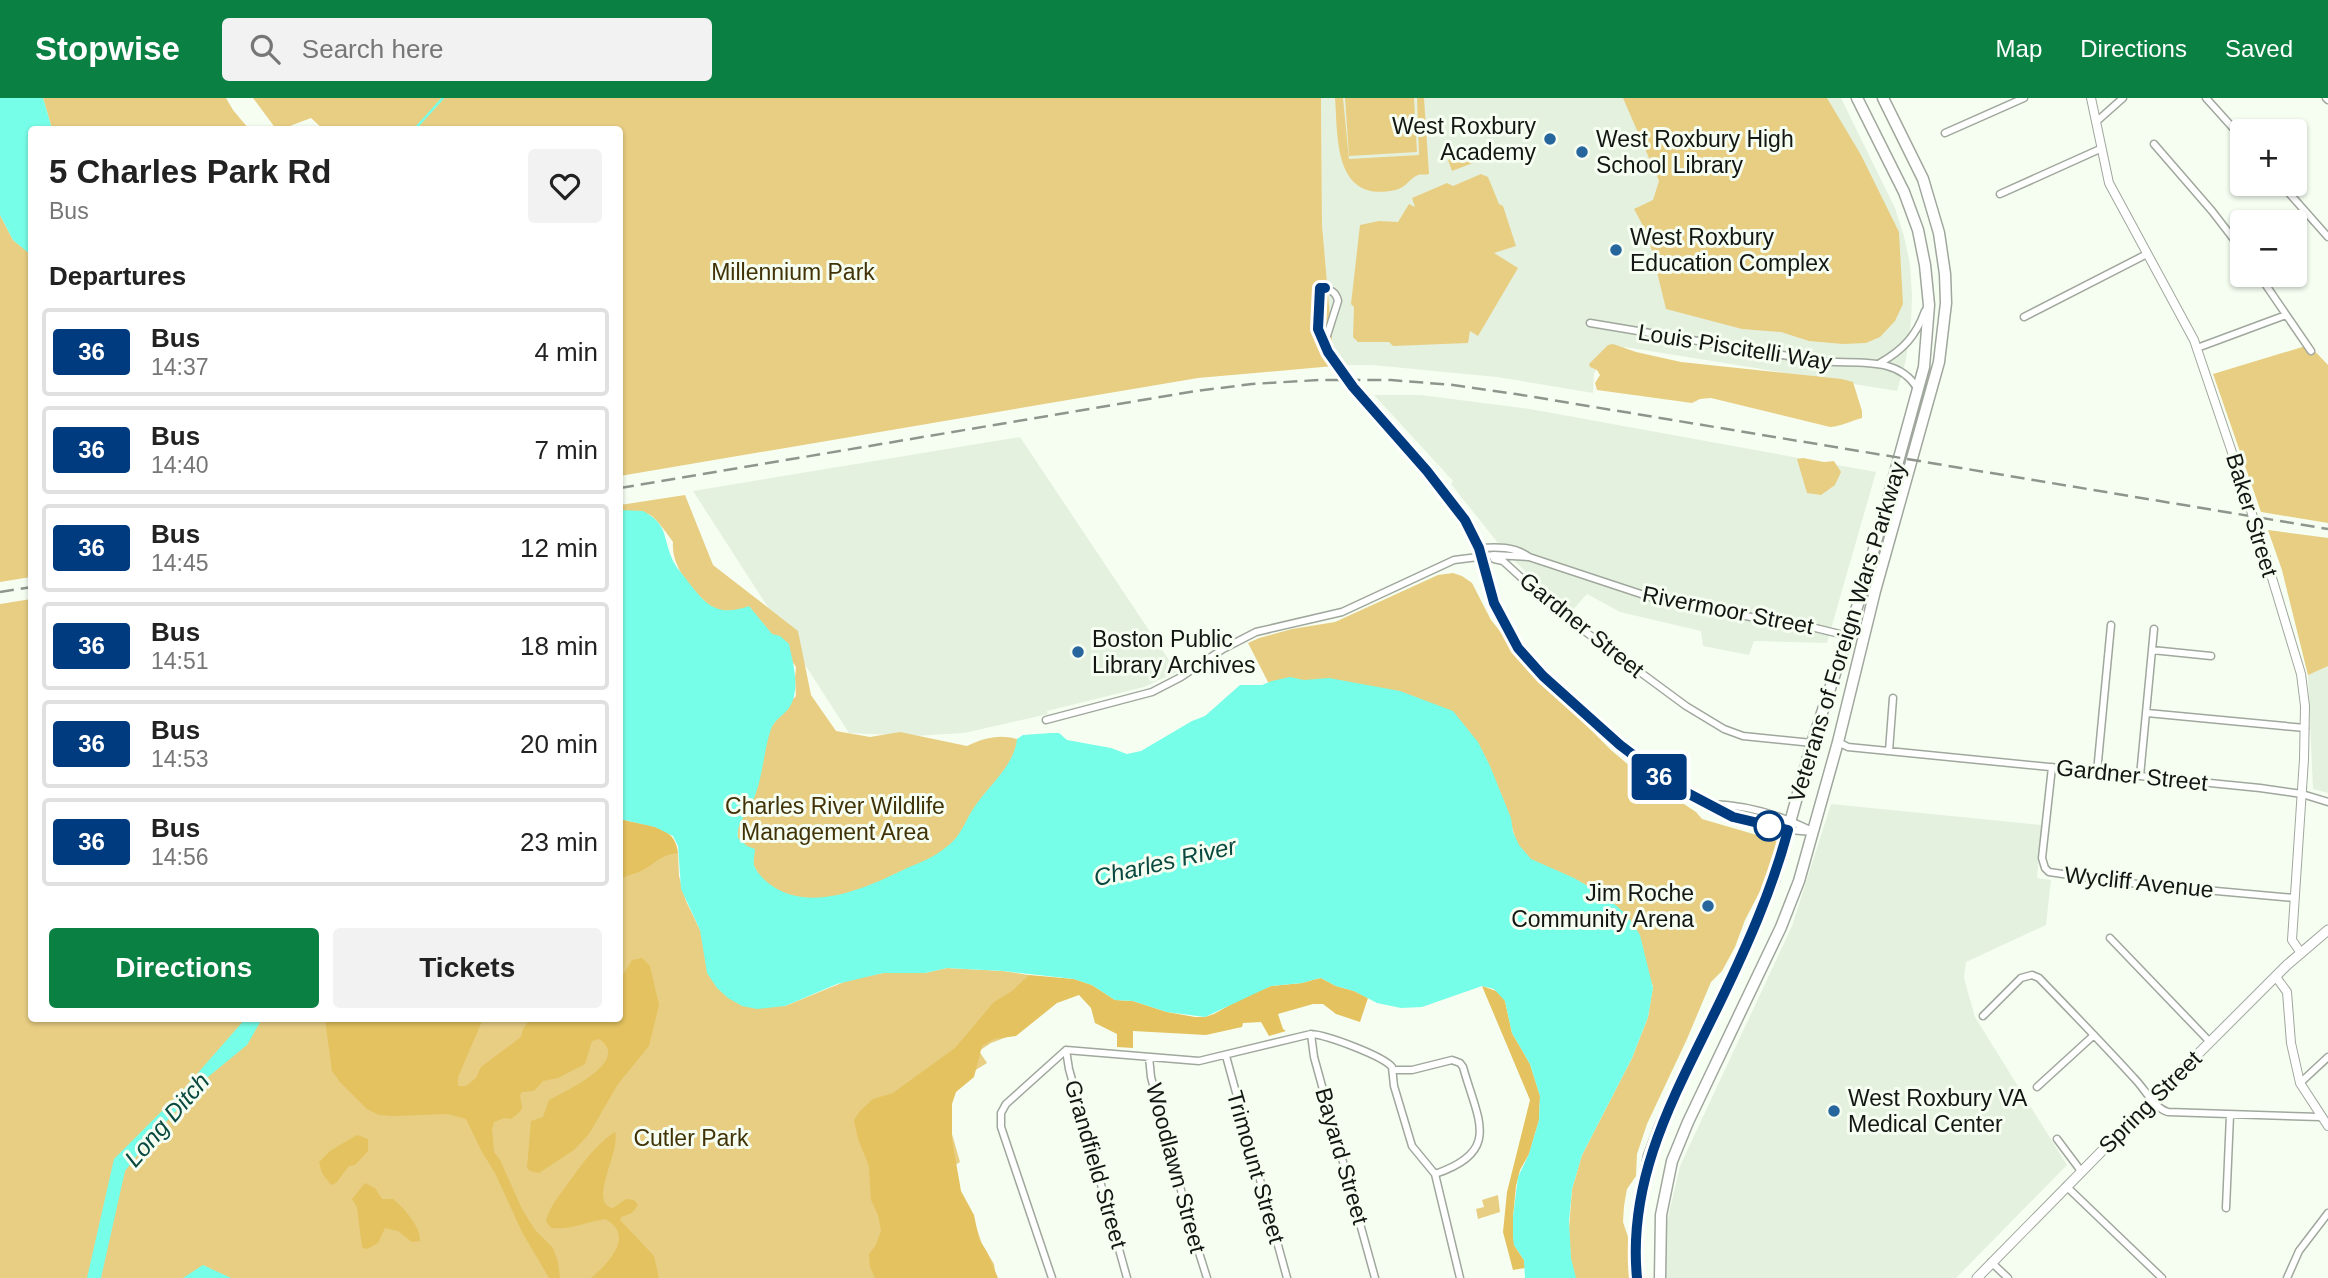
<!DOCTYPE html>
<meta charset="utf-8">
<style>
body{margin:0;font-family:Arial,sans-serif;background:#f2f2f2;color:#222;height:100vh;display:flex;flex-direction:column;font-size:26px;white-space:nowrap}
*{box-sizing:border-box;margin:0}
p{font-size:23px;color:#767676}
.icon{flex:none;width:38px;height:38px;fill:none;stroke:currentColor;stroke-width:2;stroke-linecap:round;stroke-linejoin:round}
.map{position:relative;flex:1;overflow:hidden}
.sheet{position:absolute;left:28px;top:28px;width:595px;height:896px;display:flex;flex-direction:column;background:#fff;border-radius:7px;box-shadow:0 2px 5px #0004}
.sheet>*{flex:none}
.badge{padding:0 14px;border-radius:5px;font-size:24px;line-height:46px}
.tools{position:absolute;left:2230px;top:21px;display:grid;gap:14px}
.tools a{display:grid;place-items:center;width:77px;height:77px;border-radius:7px;background:#fff;box-shadow:0 2px 5px #0004;font-size:35px}
.map>.badge{position:absolute;translate:-50% -50%;box-shadow:0 0 0 4px #fff}
h2{padding:0 21px;font-size:26px;line-height:63px}
.round{display:grid;place-items:center;flex:none;width:74px;height:74px;border-radius:7px;background:#f2f2f2}
.summary{display:flex;align-items:center;justify-content:space-between;height:119px;padding:0 21px}
h1{font-size:33px;font-weight:700;line-height:52px}
.cta{display:flex;gap:14px;margin-top:auto;padding:14px 21px}
.cta a{flex:1;height:80px;border-radius:7px;background:#0b8043;color:#fff;font-size:28px;font-weight:700;line-height:80px;text-align:center}
.cta a+a{background:#f2f2f2;color:#222}
ul{padding:0;list-style:none}
li{display:flex;align-items:center;gap:21px;height:88px;margin:0 14px 10px;padding:0 7px;border:4px solid #e0e0e0;border-radius:7px}
li div{flex:1}
li b{display:block;font-size:26px}
li em{font-style:normal}
li .badge{min-width:77px;font-weight:700;text-align:center}
header{display:flex;align-items:center;gap:42px;box-sizing:border-box;height:98px;padding:0 35px;background:#0b8043;color:#fff}
header strong{font-size:33px}
nav{display:flex;gap:38px;margin-inline-start:auto;font-size:24px}
.search{width:490px;height:63px;background:#f2f2f2;display:flex;align-items:center;gap:18px;box-sizing:border-box;padding:0 24px;border-radius:7px;color:#767676;font-size:26px}
.map>svg:first-child{display:block}
</style>
<header>
<strong>Stopwise</strong>
<div class="search"><svg class="icon" aria-label="search" viewBox="0 0 24 24"><circle cx="10" cy="10" r="6"/><path d="M15 15l6 6"/></svg>Search here</div>
<nav><a>Map</a><a>Directions</a><a>Saved</a></nav>
</header>
<div class="map">
<svg width="2328" height="1180" viewBox="0 0 2328 1180">
<rect width="100%" height="100%" fill="#f6fef2"/>
<path fill="#e5f1df" d="M 1321,0 L 1841,0 L 1895,110 L 1904,138 L 1910,166 L 1912,198 L 1911,223 L 1906,262 L 1897,293 L 1625,249 L 1602,265 L 1594,275 L 1593,295 L 1497,279 L 1372,267 L 1345,267 L 1333,253 L 1322,127 Z
M 1374,297 L 1421,297 L 1530,311 L 1876,374 L 1827,545 L 1754,543 L 1749,557 L 1703,548 L 1701,533 L 1620,514 L 1587,496 L 1570,515 L 1506,455 L 1451,386 L 1453,383 Z
M 1020,339 L 1177,574 L 1144,589 L 1047,613 L 1048,616 L 964,635 L 914,638 L 849,635 L 693,393 Z
M 2268,432 L 2328,440 L 2328,695 L 2313,691 L 2308,577 L 2282,472 Z
M 1831,706 L 2042,727 L 2037,780 L 2051,782 L 2046,827 L 1966,864 L 1964,880 L 1975,919 L 2067,1067 L 1956,1180 L 1666,1180 L 1666,1128 L 1680,1068 L 1792,828 Z"/>
<path fill="#e8ce83" d="M 43,0 L 226,0 L 233,12 L 249,31 L 52,31 Z
M 253,0 L 1321,0 L 1322,127 L 1333,253 L 1345,267 L 1198,280 L 620,378 L 620,32 L 324,32 L 311,20 L 282,31 L 276,31 Z
M 1335,0 L 1343,0 L 1349,61 L 1419,57 L 1417,0 L 1424,0 L 1429,76 C 1425,77 1421,76 1418,77 C 1407,82 1407,91 1390,93 C 1333,102 1338,36 1335,0 Z
M 1345,0 L 1414,0 L 1417,54 L 1349,58 Z
M 1623,0 L 1827,0 L 1861,57 L 1899,134 L 1903,206 L 1895,223 L 1880,239 L 1866,245 L 1843,246 L 1809,243 L 1781,234 L 1742,231 L 1666,211 L 1648,137 L 1634,111 L 1653,102 L 1659,83 Z
M 1473,51 L 1478,63 L 1452,73 L 1448,62 Z
M 1481,76 L 1488,79 L 1499,106 L 1503,108 L 1516,148 L 1494,155 L 1518,170 L 1478,238 L 1470,233 L 1468,245 L 1393,248 L 1389,244 L 1358,244 L 1353,239 L 1354,209 L 1351,206 L 1360,127 L 1379,123 L 1398,124 L 1409,106 L 1415,109 L 1412,100 L 1447,85 L 1453,88 Z
M 0,117 L 13,142 L 32,157 L 31,479 L 0,484 Z
M 1613,246 L 1636,254 L 1681,264 L 1842,281 L 1853,284 L 1862,313 L 1862,320 C 1850,323 1843,328 1830,329 L 1711,300 L 1700,301 L 1692,305 L 1597,292 L 1595,285 L 1600,277 L 1597,272 L 1590,269 L 1589,266 L 1608,247 Z
M 2309,247 L 2328,267 L 2328,425 L 2261,414 L 2213,276 Z
M 1803,360 L 1824,364 L 1834,363 L 1841,374 L 1835,387 L 1821,397 L 1807,395 L 1797,361 Z
M 685,397 L 713,467 L 798,533 L 811,597 L 836,633 L 870,639 L 900,634 L 967,648 C 984,640 999,636 1017,641 L 1017,644 L 1065,643 L 970,739 L 851,807 L 770,795 L 738,741 L 738,732 L 748,661 L 779,615 L 796,598 L 795,580 L 796,569 L 792,563 C 755,540 669,494 673,444 C 669,438 655,419 650,417 C 642,414 628,416 620,416 L 620,407 Z
M 2268,432 L 2328,440 L 2328,568 L 2308,577 L 2282,472 Z
M 1453,475 L 1462,478 L 1472,485 L 1491,522 L 1507,542 L 1528,569 L 1611,652 L 1643,679 L 1696,714 L 1702,721 L 1781,744 L 1776,749 L 1769,776 L 1745,822 L 1735,849 L 1722,873 L 1711,884 L 1687,941 L 1647,1026 L 1637,1056 L 1636,1078 L 1627,1091 L 1624,1108 L 1623,1124 L 1629,1142 L 1630,1180 L 1575,1180 L 1571,1164 L 1569,1131 L 1572,1091 L 1582,1057 L 1632,960 L 1648,919 L 1653,888 L 1594,792 L 1575,781 L 1530,763 L 1518,749 L 1504,703 L 1269,586 L 1248,545 L 1259,540 L 1292,531 L 1335,524 L 1438,477 Z
M 31,501 L 32,920 L 620,920 L 620,721 L 655,729 L 678,755 L 679,778 L 686,803 L 700,832 L 785,908 L 849,882 L 883,875 L 925,875 L 947,870 L 1003,873 L 1029,877 L 1049,898 L 1015,936 L 991,945 L 979,953 L 987,965 L 945,991 L 944,1008 L 960,1064 L 938,1078 L 963,1102 L 976,1128 L 982,1146 L 994,1166 L 996,1180 L 0,1180 L 0,506 Z
M 1498,1097 L 1500,1114 L 1478,1121 L 1476,1111 L 1484,1109 L 1482,1102 Z"/>
<path fill="#e3c25f" d="M 620,721 C 643,729 675,724 678,755 C 659,757 657,765 641,773 C 633,777 628,776 620,782 Z
M 642,860 L 650,868 L 659,907 L 649,948 L 618,986 L 589,1036 L 574,1052 L 539,1075 L 530,1073 L 527,1070 L 531,1023 L 543,1019 L 549,1002 C 563,994 633,963 599,941 L 592,943 L 585,966 L 558,980 L 543,983 L 534,993 L 522,994 L 520,997 C 522,1012 526,1010 511,1021 L 504,1020 L 494,1024 L 492,1031 L 494,1054 L 500,1062 L 522,1111 L 535,1132 L 553,1150 L 558,1164 L 560,1180 L 549,1180 L 522,1134 L 495,1075 L 482,1054 L 466,1021 L 448,1016 L 394,1018 L 379,1017 L 367,1011 L 340,984 L 332,973 L 325,921 L 483,921 L 458,979 L 458,988 L 466,988 L 476,980 L 481,969 L 521,939 L 523,931 L 530,921 L 620,920 L 620,882 L 632,862 Z
M 1029,877 L 1074,881 L 1092,887 L 1115,902 L 1133,903 L 1167,914 L 1195,919 L 1205,919 L 1214,916 L 1244,899 L 1271,888 L 1302,885 L 1316,881 L 1321,880 L 1336,888 L 1354,893 L 1368,900 L 1360,924 L 1336,916 L 1323,906 L 1313,906 L 1278,916 L 1283,931 L 1286,933 L 1269,938 L 1261,924 L 1243,925 L 1242,929 L 1206,937 L 1133,933 L 1133,950 L 1117,949 L 1117,936 L 1095,925 L 1091,910 L 1079,897 L 1057,905 L 1016,938 L 994,941 L 982,948 L 974,979 L 956,994 L 952,1006 L 952,1041 L 961,1093 L 974,1117 L 979,1141 L 987,1154 L 998,1180 L 875,1180 L 870,1169 L 869,1156 L 876,1147 L 881,1132 L 878,1117 L 871,1102 L 869,1068 L 858,1041 L 854,1022 L 860,1013 L 873,1001 L 893,995 L 955,950 L 994,904 L 1012,893 Z
M 1482,888 L 1499,894 L 1505,903 L 1512,935 L 1530,966 L 1540,998 L 1539,1022 L 1529,1056 L 1520,1072 L 1516,1088 L 1513,1119 L 1514,1147 L 1524,1162 L 1525,1170 L 1513,1172 L 1503,1134 L 1507,1094 L 1530,1002 Z
M 615,1034 C 621,1054 587,1105 613,1110 L 626,1101 L 634,1102 L 638,1107 L 632,1115 L 621,1119 L 620,1122 L 654,1158 L 659,1180 L 591,1180 C 608,1166 636,1137 605,1121 C 586,1124 571,1132 551,1130 L 546,1123 C 550,1107 560,1097 569,1084 C 583,1065 595,1047 615,1034 Z
M 357,1037 L 368,1041 L 368,1053 L 355,1067 L 349,1068 L 336,1085 L 331,1087 L 322,1075 L 319,1064 L 330,1053 Z
M 365,1085 L 375,1090 L 382,1101 L 393,1101 C 404,1110 421,1129 420,1143 L 412,1144 L 398,1133 L 385,1130 L 378,1145 L 367,1151 L 362,1149 L 357,1109 L 352,1101 Z"/>
<path fill="#77fee8" d="M 0,0 L 43,0 L 52,31 L 32,32 L 31,157 L 13,142 L 0,117 Z
M 620,412 L 643,413 C 667,426 663,437 671,458 C 674,467 680,473 686,481 C 705,506 716,520 749,508 L 772,536 L 780,538 L 789,546 C 793,565 801,592 789,610 C 783,618 775,621 771,631 C 763,655 763,681 752,705 C 746,718 736,725 738,740 L 747,748 L 755,751 C 755,755 753,762 754,767 C 756,774 765,783 771,787 C 811,816 868,789 907,770 C 920,765 934,759 945,750 C 962,738 964,724 975,708 C 990,686 1014,668 1017,641 L 1023,637 L 1051,635 L 1059,635 L 1067,642 L 1111,650 L 1127,656 L 1141,653 L 1192,623 L 1205,618 L 1240,587 L 1262,587 L 1272,583 L 1290,579 L 1304,582 L 1329,580 L 1400,593 L 1453,613 L 1478,644 L 1490,668 L 1511,720 L 1513,734 L 1519,747 L 1531,761 L 1574,780 L 1605,798 L 1627,817 L 1640,837 L 1653,890 L 1648,919 L 1632,960 L 1582,1057 L 1572,1091 L 1569,1123 L 1571,1160 L 1576,1180 L 1525,1180 L 1524,1162 L 1514,1147 L 1513,1140 L 1513,1119 L 1518,1079 L 1529,1056 L 1539,1022 L 1540,998 L 1530,966 L 1512,935 L 1505,903 L 1494,891 L 1482,888 L 1422,909 L 1401,910 L 1377,905 L 1354,893 L 1336,888 L 1321,880 L 1316,881 L 1302,885 L 1271,888 L 1205,919 L 1167,914 L 1133,903 L 1115,902 L 1092,887 L 1074,881 L 1003,873 L 947,870 L 925,875 L 883,875 L 837,886 L 785,908 L 757,911 L 742,908 L 728,900 L 717,890 L 707,875 L 700,832 L 681,791 L 678,748 L 673,738 L 655,729 L 620,721 Z
M 246,920 L 262,921 L 247,947 L 208,979 L 149,1042 L 125,1073 L 101,1180 L 87,1180 L 114,1061 L 182,993 Z
M 203,1167 L 231,1180 L 183,1180 Z"/>
<g fill="none" stroke-linecap="round" stroke-linejoin="round">
<path stroke="#77fee8" stroke-width="2.5" d="M 414,32 L 443,0"/>
<g stroke="#a0a79d" stroke-width="9">
<path id="minor" d="M 2206,0 L 2242,40
M 2326,0 L 2328,2
M 2096,24 L 2123,0
M 1945,35 L 2024,0
M 2154,46 L 2212,113 L 2242,152
M 2281,86 L 2328,139
M 2000,96 L 2100,51
M 2259,177 L 2311,253
M 2024,219 L 2147,156
M 1590,225 L 1818,263 C 1852,267 1897,256 1917,290
M 1325,244 L 1338,203 C 1336,193 1329,191 1320,190 C 1317,230 1319,239 1342,273
M 2197,250 L 2286,217
M 1880,265 C 1903,252 1916,238 1925,213
M 1353,289 L 1428,373 L 1465,422 L 1479,450 L 1487,482 L 1498,514 L 1518,550 L 1543,578 L 1620,647 L 1656,676 L 1683,694 L 1733,719 L 1778,731 L 1813,734
M 1479,450 C 1497,449 1514,448 1529,459 L 1650,499 L 1771,523 L 1799,526 L 1848,538
M 1494,461 L 1503,463 L 1560,515 L 1686,608 L 1724,631 L 1743,638 L 1812,645
M 2152,552 L 2211,558
M 2147,615 L 2305,630
M 1046,622 L 1152,594 L 1181,579 L 1223,551 L 1256,534 L 1342,514 L 1454,462 L 1494,457 L 1529,459
M 1838,644 L 1848,649 L 2260,690 L 2302,696 L 2328,704
M 1889,653 L 1893,600
M 2052,669 L 2042,760 L 2045,770 L 2049,774 L 2117,784 L 2294,800
M 2097,674 L 2111,527
M 2140,678 L 2154,531
M 1712,706 C 1746,707 1777,716 1808,731
M 2110,840 L 2210,944
M 1983,918 L 2021,880 L 2032,877 L 2039,880 C 2071,913 2103,946 2134,980 C 2145,991 2154,1010 2168,1014 L 2320,1019
M 1311,936 L 1314,959 L 1375,1180
M 1066,952 L 1069,971 L 1127,1180
M 1226,958 L 1287,1180
M 1149,959 L 1151,979 L 1190,1126 L 1207,1180
M 1394,972 L 1412,972 L 1452,962 L 1460,965 L 1463,969 C 1478,1023 1502,1053 1435,1076
M 2300,985 L 2328,959
M 2037,989 L 2094,937
M 2057,1041 L 2081,1073
M 2066,1088 L 2162,1180
M 2226,1110 L 2230,1017
M 1991,1164 L 2008,1180
M 1052,1180 L 1001,1029 L 1001,1015 L 1006,1006 L 1066,952 L 1199,963 L 1311,936 C 1327,937 1383,958 1392,969 L 1394,988 L 1412,1048 L 1435,1076 L 1460,1180
M 2287,1180 L 2299,1153 L 2328,1115"/>
</g>
<g stroke="#a0a79d" stroke-width="10">
<path id="tertiary" d="M 2091,0 L 2109,85 L 2194,242 L 2241,381
M 2266,460 L 2301,576 L 2305,608 L 2304,661 L 2292,842 L 2301,855
M 2276,879 L 2287,894 L 2291,945 L 2300,985 L 2328,1028"/>
</g>
<g stroke="#a0a79d" stroke-width="11">
<path id="secondary" d="M 1977,1180 L 2153,1001 L 2287,867 L 2328,832"/>
</g>
<g stroke="#a0a79d" stroke-width="13">
<path id="trunk" d="M 1636,1180 L 1637,1120 L 1649,1058 L 1661,1026 L 1747,847 L 1774,782 L 1812,645 L 1863,491 L 1924,269 L 1929,207 L 1925,167 L 1918,132 L 1904,94 L 1857,0
M 1660,1180 L 1661,1117 L 1672,1063 L 1688,1024 L 1781,829 L 1799,783 L 1838,644 L 1875,493 L 1939,264 L 1946,205 L 1945,176 L 1939,135 L 1923,81 L 1883,0"/>
</g>
<use href="#minor" stroke="#fff" stroke-width="6"/>
<use href="#tertiary" stroke="#fff" stroke-width="8"/>
<use href="#secondary" stroke="#fff" stroke-width="9"/>
<use href="#trunk" stroke="#fff" stroke-width="10"/>
<path stroke="#8f958c" stroke-width="2.5" stroke-dasharray="14 7" stroke-linecap="butt" d="M 620,390 L 1196,293 L 1252,286 L 1319,282 L 1391,282 L 1453,287 L 1516,296 L 2328,431
M 0,494 L 32,489"/>
<g stroke="#a0a79d" stroke-width="9" stroke-linecap="butt">
<path id="minor-bridge" d="M 1342,273 L 1353,289"/>
</g>
<g stroke="#a0a79d" stroke-width="10" stroke-linecap="butt">
<path id="tertiary-bridge" d="M 2241,381 L 2266,460"/>
</g>
<use href="#minor-bridge" stroke="#fff" stroke-width="6"/>
<use href="#tertiary-bridge" stroke="#fff" stroke-width="8"/>
</g>
<g fill="none" stroke-linecap="round" stroke-linejoin="round">
<g stroke="#fff" stroke-width="16">
<path id="line" d="M 1325,190 L 1320,190 L 1318,231 L 1328,254 L 1353,289 L 1427,373 L 1465,422 L 1479,450 L 1494,505 L 1518,550 L 1543,578 L 1620,647 L 1674,688 L 1733,719 L 1788,732 C 1772,792 1747,848 1720,904 C 1677,993 1627,1077 1637,1180"/>
</g>
<use href="#line" stroke="#003b80" stroke-width="10"/>
</g>
<g fill="#27669d" stroke="#f6fef2" stroke-width="2.5">
<circle cx="1550" cy="41" r="7"/>
<circle cx="1582" cy="54" r="7"/>
<circle cx="1616" cy="152" r="7"/>
<circle cx="1078" cy="554" r="7"/>
<circle cx="1708" cy="808" r="7"/>
<circle cx="1834" cy="1013" r="7"/>
</g>
<circle fill="#fff" stroke="#003b80" stroke-width="3.5" cx="1769" cy="728" r="14"/>
<g text-anchor="middle" stroke-width="6" stroke-linejoin="round" paint-order="stroke">
<g font-size="23" fill="#131612" stroke="#f6fef2" text-anchor="start">
<text x="1536" y="36" text-anchor="end">West Roxbury<tspan x="1536" dy="26">Academy</tspan></text>
<text x="1596" y="49">West Roxbury High<tspan x="1596" dy="26">School Library</tspan></text>
<text x="1630" y="147">West Roxbury<tspan x="1630" dy="26">Education Complex</tspan></text>
<text x="1092" y="549">Boston Public<tspan x="1092" dy="26">Library Archives</tspan></text>
<text x="1694" y="803" text-anchor="end">Jim Roche<tspan x="1694" dy="26">Community Arena</tspan></text>
<text x="1848" y="1008">West Roxbury VA<tspan x="1848" dy="26">Medical Center</tspan></text>
</g>
<g font-size="23" fill="#413307" stroke="#f6fef2">
<text x="793" y="182">Millennium Park</text>
<text x="835" y="716">Charles River Wildlife<tspan x="835" dy="26">Management Area</tspan></text>
<text x="691" y="1048">Cutler Park</text>
</g>
<g font-size="23" fill="#131612" stroke="#f6fef2">
<text transform="translate(1735 249) rotate(9)" y="8">Louis Piscitelli Way</text>
<text transform="translate(2252 417) rotate(73)" y="8">Baker Street</text>
<text transform="translate(1728 512) rotate(11)" y="8">Rivermoor Street</text>
<text transform="translate(1582 527) rotate(39)" y="8">Gardner Street</text>
<text transform="translate(1847 534) rotate(-73)" y="8">Veterans of Foreign Wars Parkway</text>
<text transform="translate(2132 677) rotate(6)" y="8">Gardner Street</text>
<text transform="translate(2139 784) rotate(6)" y="8">Wycliff Avenue</text>
<text transform="translate(2150 1004) rotate(-45)" y="8">Spring Street</text>
<text transform="translate(1342 1058) rotate(74)" y="8">Bayard Street</text>
<text transform="translate(1096 1066) rotate(74)" y="8">Grandfield Street</text>
<text transform="translate(1256 1069) rotate(74)" y="8">Trimount Street</text>
<text transform="translate(1176 1070) rotate(75)" y="8">Woodlawn Street</text>
</g>
<g font-size="24" font-style="italic" fill="#0a4940" stroke="#f6fef2">
<text transform="translate(1165 764) rotate(-13)" y="8">Charles River</text>
<text transform="translate(167 1022) rotate(-49)" y="8">Long Ditch</text>
</g>
</g>
</svg>
<div class="tools">
<a>+</a>
<a>−</a>
</div>
<b class="badge" style="left:1659px;top:679px;background:#003b80;color:#fff">36</b>
<section class="sheet">
<div class="summary"><div><h1>5 Charles Park Rd</h1><p>Bus</p></div><a class="round"><svg class="icon" aria-label="heart" viewBox="0 0 24 24"><path d="M12 20l-8-8c-3-5 5-10 8-4 3-6 11-1 8 4z"/></svg></a></div>
<h2>Departures</h2>
<ul>
<li><span class="badge" style="background:#003b80;color:#fff">36</span><div><b>Bus</b><p>14:37</p></div><em>4 min</em></li>
<li><span class="badge" style="background:#003b80;color:#fff">36</span><div><b>Bus</b><p>14:40</p></div><em>7 min</em></li>
<li><span class="badge" style="background:#003b80;color:#fff">36</span><div><b>Bus</b><p>14:45</p></div><em>12 min</em></li>
<li><span class="badge" style="background:#003b80;color:#fff">36</span><div><b>Bus</b><p>14:51</p></div><em>18 min</em></li>
<li><span class="badge" style="background:#003b80;color:#fff">36</span><div><b>Bus</b><p>14:53</p></div><em>20 min</em></li>
<li><span class="badge" style="background:#003b80;color:#fff">36</span><div><b>Bus</b><p>14:56</p></div><em>23 min</em></li>
</ul>
<div class="cta"><a>Directions</a><a>Tickets</a></div>
</section>
</div>
